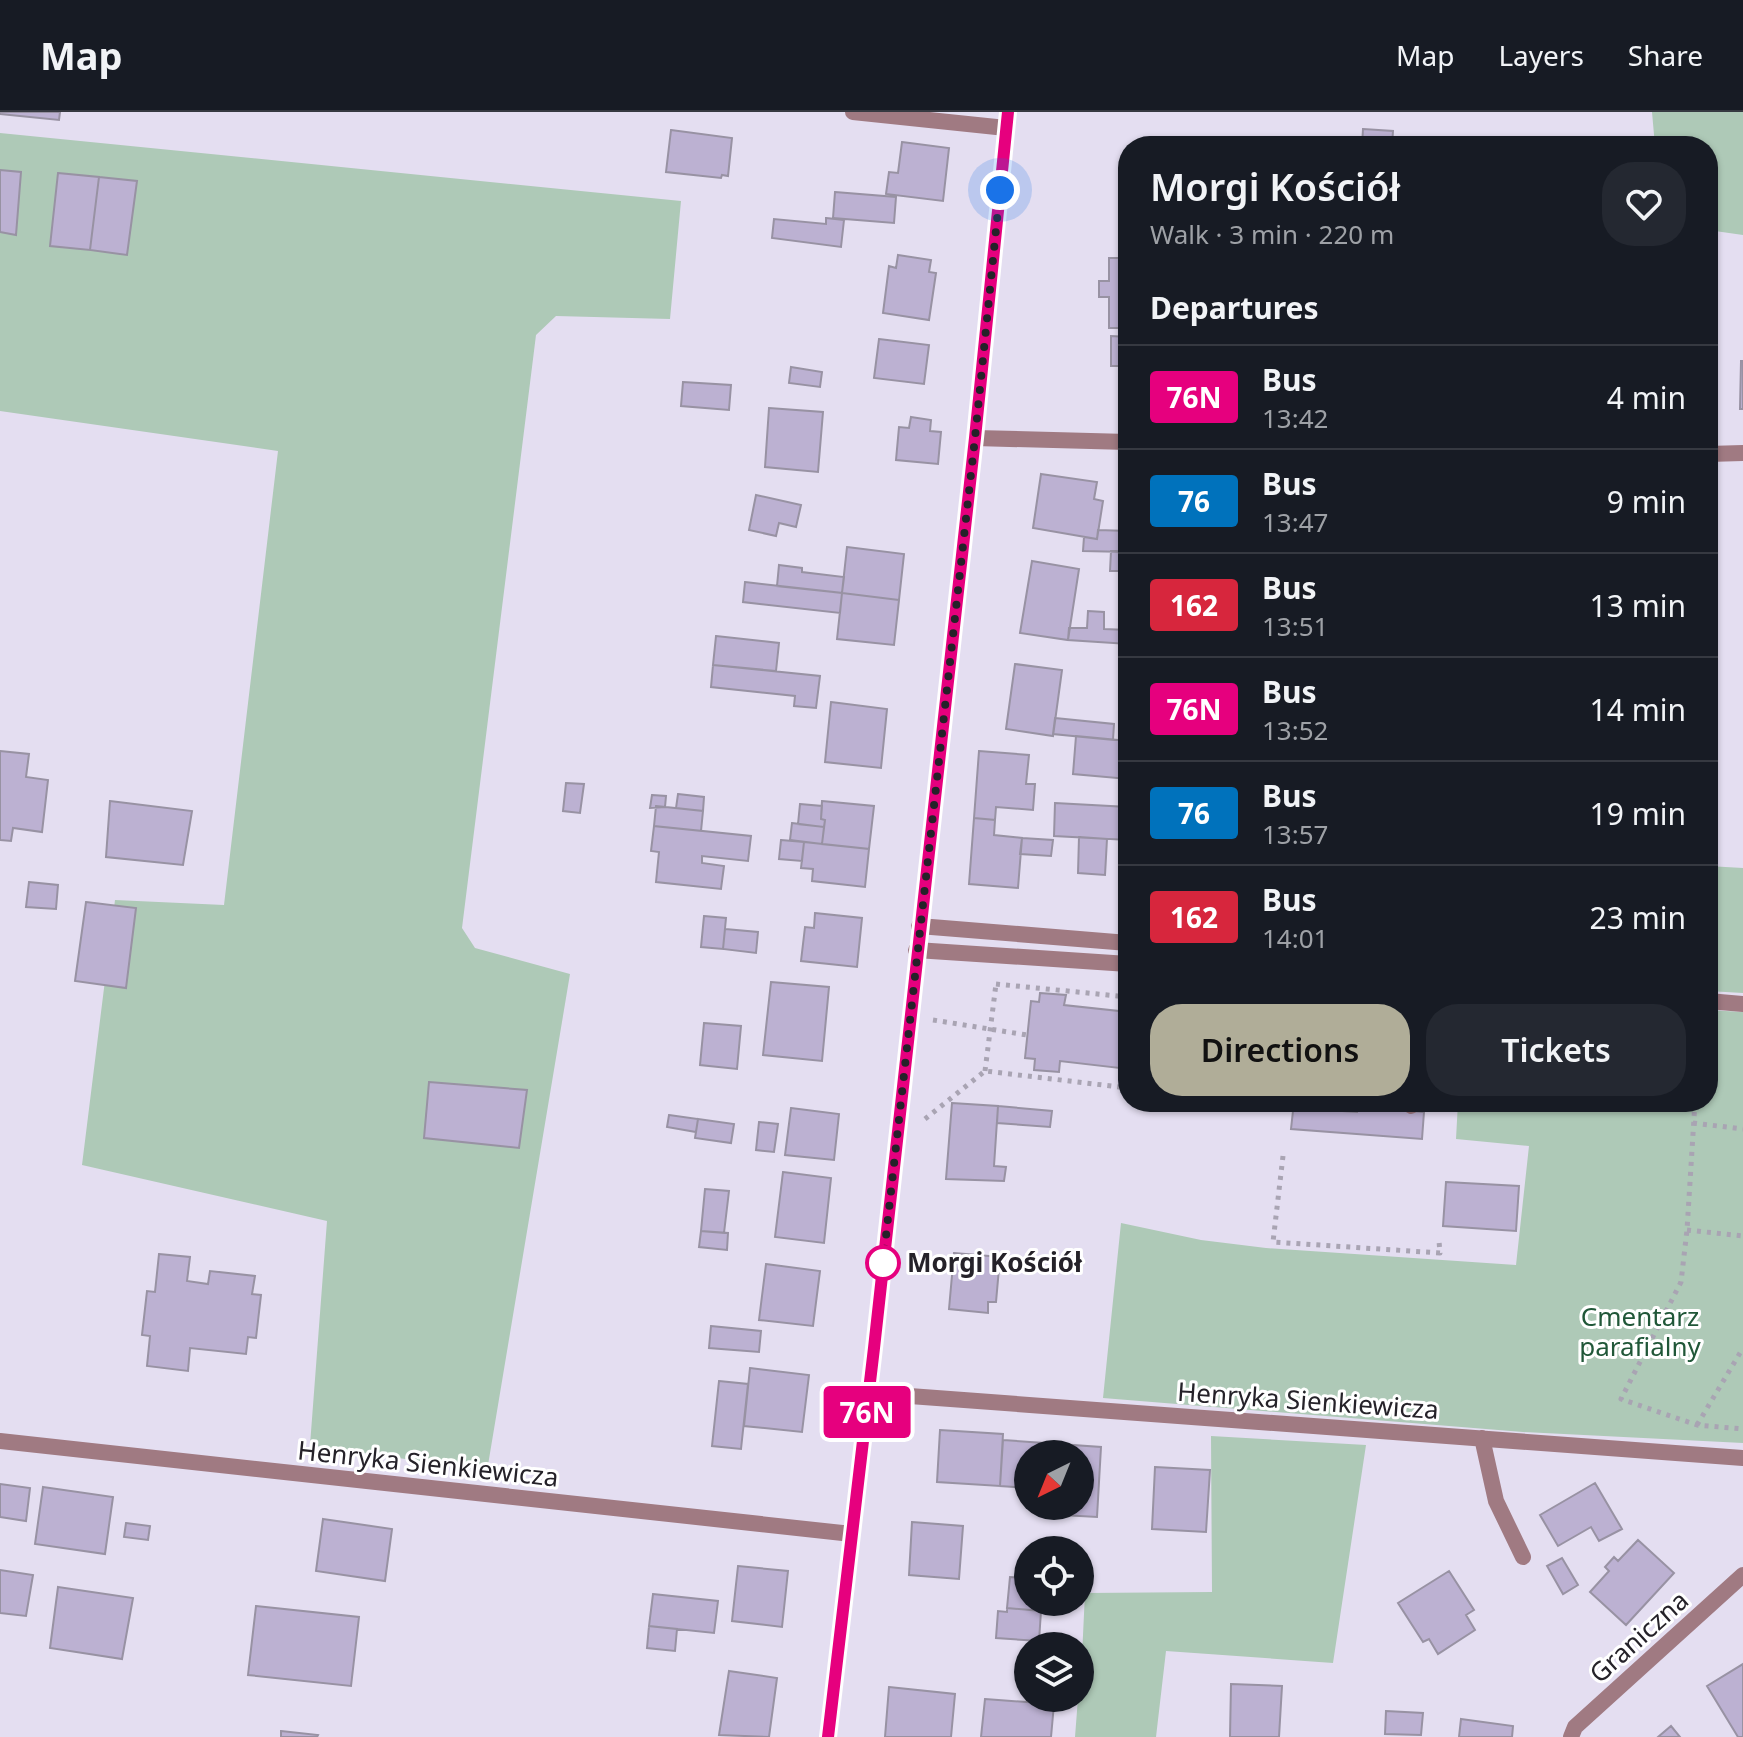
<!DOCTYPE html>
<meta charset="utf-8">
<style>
body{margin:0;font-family:"Noto Sans",sans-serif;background:#242831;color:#f1f3f6;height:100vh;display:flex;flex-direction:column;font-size:30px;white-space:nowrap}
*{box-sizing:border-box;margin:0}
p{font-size:26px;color:#9ea1a6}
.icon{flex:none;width:44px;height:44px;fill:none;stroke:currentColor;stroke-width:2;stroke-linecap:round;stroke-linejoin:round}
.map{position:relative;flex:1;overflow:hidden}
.drawer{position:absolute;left:1118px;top:24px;width:600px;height:976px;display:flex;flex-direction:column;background:#171b24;border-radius:32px;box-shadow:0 2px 6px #0004}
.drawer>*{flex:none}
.badge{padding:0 16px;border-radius:6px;font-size:28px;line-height:52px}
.needle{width:52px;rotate:223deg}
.tools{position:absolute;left:1014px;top:1328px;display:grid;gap:16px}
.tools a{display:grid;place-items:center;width:80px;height:80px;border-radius:50%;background:#171b24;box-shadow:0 2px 6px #0004;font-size:40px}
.you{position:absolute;width:40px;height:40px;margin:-20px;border:6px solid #fff;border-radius:50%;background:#1a73e8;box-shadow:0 0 0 12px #1a73e833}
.map>.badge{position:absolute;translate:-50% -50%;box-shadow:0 0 0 4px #fff}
h2{padding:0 32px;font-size:30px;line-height:72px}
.round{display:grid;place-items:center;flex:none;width:84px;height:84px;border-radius:32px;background:#242831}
.summary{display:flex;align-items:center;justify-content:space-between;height:136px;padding:0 32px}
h1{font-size:38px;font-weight:600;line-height:60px}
.action{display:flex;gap:16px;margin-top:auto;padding:16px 32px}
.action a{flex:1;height:92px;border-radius:32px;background:#b0ad98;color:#111;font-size:32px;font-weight:600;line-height:92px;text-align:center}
.action a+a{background:#242831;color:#f1f3f6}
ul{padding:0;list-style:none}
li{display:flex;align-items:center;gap:24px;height:104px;padding:0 32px;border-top:2px solid #363941}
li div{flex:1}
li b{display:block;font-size:30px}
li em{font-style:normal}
li .badge{min-width:88px;font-weight:700;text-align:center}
header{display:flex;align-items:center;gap:48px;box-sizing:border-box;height:112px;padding:0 40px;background:#171b24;border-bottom:2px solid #363941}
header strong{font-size:38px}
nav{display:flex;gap:44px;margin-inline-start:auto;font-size:28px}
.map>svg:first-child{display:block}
</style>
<header>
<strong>Map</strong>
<nav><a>Map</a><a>Layers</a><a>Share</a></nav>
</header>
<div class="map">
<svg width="1743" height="1625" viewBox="0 0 1743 1625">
<rect width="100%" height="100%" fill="#e4def1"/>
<path fill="#aec9b7" d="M 1652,0 L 1743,0 L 1743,123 L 1708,118 L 1708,34 L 1655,34 Z
M 0,21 L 681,89 L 670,207 L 556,204 L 536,223 L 462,816 L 475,836 L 570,862 L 487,1359 L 310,1333 L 327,1109 L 82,1053 L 115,788 L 224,793 L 278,339 L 0,299 Z
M 1708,754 L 1743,756 L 1743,881 L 1708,879 Z
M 1708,898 L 1743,900 L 1743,1331 L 1523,1320 L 1103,1286 L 1121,1111 L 1201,1128 L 1266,1136 L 1516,1153 L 1529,1034 L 1456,1027 L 1458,990 L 1708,990 Z
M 1211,1324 L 1366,1333 L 1333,1551 L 1166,1539 L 1156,1625 L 1075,1625 L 1078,1586 L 1080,1586 L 1085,1481 L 1212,1480 Z"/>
<path fill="#bcb1d2" stroke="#9892a3" stroke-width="2" d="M 0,0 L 60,0 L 59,8 L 0,2 Z
M 1363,17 L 1393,19 L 1392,34 L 1362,34 Z
M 671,18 L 732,26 L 728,64 L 722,63 L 721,66 L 666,60 Z
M 902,30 L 949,36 L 943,89 L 886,82 L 889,60 L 898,61 Z
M 0,58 L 21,60 L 16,123 L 0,120 Z
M 58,61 L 99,65 L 90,138 L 50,134 Z
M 99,65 L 137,69 L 127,143 L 90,138 Z
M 835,80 L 896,85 L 894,111 L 833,106 Z
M 826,106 L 844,108 L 841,135 L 772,126 L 774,107 L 826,112 Z
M 898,143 L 931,148 L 929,160 L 936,161 L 929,208 L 883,201 L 889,154 L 896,156 Z
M 1109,146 L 1128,146 L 1128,216 L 1109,216 L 1109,185 L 1099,185 L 1099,169 L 1109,169 Z
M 1111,224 L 1128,225 L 1128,254 L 1111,254 Z
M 879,227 L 929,233 L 924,272 L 874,266 Z
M 1741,249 L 1743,249 L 1743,297 L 1740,297 Z
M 791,255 L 822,260 L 820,275 L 789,271 Z
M 683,270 L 731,273 L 729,298 L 681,294 Z
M 769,296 L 823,300 L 818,360 L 765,355 Z
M 911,305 L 931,308 L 930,319 L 941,320 L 938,352 L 896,348 L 899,315 L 909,316 Z
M 1041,362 L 1097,370 L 1094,387 L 1103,389 L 1097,427 L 1033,416 Z
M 756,383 L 801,393 L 796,415 L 779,411 L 776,424 L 749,418 Z
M 1098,418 L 1128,419 L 1128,440 L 1083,439 L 1084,425 L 1097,427 Z
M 847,435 L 904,442 L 899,488 L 842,481 Z
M 1111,439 L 1128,440 L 1128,476 L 1126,475 L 1126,459 L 1110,459 Z
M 1032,449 L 1079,457 L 1068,528 L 1020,521 Z
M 779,453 L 802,456 L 802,460 L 844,465 L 842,481 L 777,474 Z
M 745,470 L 842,481 L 840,501 L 743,490 Z
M 842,481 L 899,488 L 894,533 L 837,527 Z
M 1088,499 L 1104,500 L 1104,517 L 1128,518 L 1128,532 L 1068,528 L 1069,516 L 1087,516 Z
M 716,524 L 779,531 L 776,559 L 713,553 Z
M 1015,552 L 1062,558 L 1053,624 L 1006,617 Z
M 713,553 L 820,564 L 816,596 L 794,594 L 795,584 L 711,575 Z
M 831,590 L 887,597 L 881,656 L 825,650 Z
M 1055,606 L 1114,612 L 1113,628 L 1053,622 Z
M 1076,624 L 1128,629 L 1128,667 L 1073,662 Z
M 0,639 L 29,642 L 26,665 L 48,668 L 42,720 L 13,716 L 11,729 L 0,728 Z
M 979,639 L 1029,643 L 1026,672 L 1035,672 L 1033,698 L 996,695 L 995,708 L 974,706 Z
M 566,671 L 584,672 L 580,701 L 563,699 Z
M 678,682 L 704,685 L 703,699 L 676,696 Z
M 652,683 L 666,684 L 665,695 L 650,696 Z
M 110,689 L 192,699 L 183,753 L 106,745 Z
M 822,689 L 874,694 L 869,737 L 822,732 L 825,708 L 821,707 Z
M 1055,691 L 1128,695 L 1128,728 L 1054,724 Z
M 800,692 L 822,694 L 821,707 L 825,708 L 824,715 L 798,712 Z
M 656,694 L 703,699 L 701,719 L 654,714 Z
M 974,706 L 995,708 L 994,723 L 1022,726 L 1018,776 L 969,772 Z
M 792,711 L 824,715 L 822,732 L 790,728 Z
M 654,714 L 751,724 L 748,749 L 702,744 L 702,751 L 724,754 L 721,777 L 656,770 L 659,740 L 651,739 Z
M 1079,725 L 1107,727 L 1105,763 L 1078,761 Z
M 1022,726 L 1053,728 L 1051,744 L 1020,742 Z
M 781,728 L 804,730 L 802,749 L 779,747 Z
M 804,730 L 869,737 L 865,775 L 812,769 L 813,757 L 801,756 Z
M 29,770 L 58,773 L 56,797 L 26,795 Z
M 86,790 L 136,796 L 126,876 L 75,869 Z
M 815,801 L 862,806 L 857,855 L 801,849 L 805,815 L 814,816 Z
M 704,804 L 726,806 L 723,837 L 701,835 Z
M 725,817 L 758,820 L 756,841 L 723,837 Z
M 771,870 L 829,875 L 822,949 L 763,943 Z
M 1040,881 L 1066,883 L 1064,893 L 1128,900 L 1128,957 L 1060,949 L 1059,960 L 1034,958 L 1035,947 L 1025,946 L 1031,889 L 1039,890 Z
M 704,911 L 741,914 L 737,957 L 700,953 Z
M 429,970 L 527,978 L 519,1036 L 424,1026 Z
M 1294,990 L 1344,990 L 1343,999 L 1357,1000 L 1357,995 L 1424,1000 L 1422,1027 L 1291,1017 Z
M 952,991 L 998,994 L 994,1054 L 1006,1055 L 1004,1069 L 946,1067 Z
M 998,994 L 1052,999 L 1050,1015 L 997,1011 Z
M 791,996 L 839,1002 L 834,1048 L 785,1043 Z
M 669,1003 L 698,1007 L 696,1020 L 667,1015 Z
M 698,1007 L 734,1012 L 731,1031 L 695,1026 Z
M 759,1010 L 778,1012 L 774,1040 L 756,1038 Z
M 783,1060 L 831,1066 L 824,1131 L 775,1125 Z
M 1446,1070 L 1519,1074 L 1516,1119 L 1443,1114 Z
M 705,1077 L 729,1079 L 724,1121 L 701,1119 Z
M 701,1119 L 728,1121 L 727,1138 L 699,1135 Z
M 954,1141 L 1000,1145 L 996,1190 L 988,1190 L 988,1201 L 949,1197 Z
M 159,1142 L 190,1145 L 187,1169 L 208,1172 L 210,1159 L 255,1164 L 252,1182 L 261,1183 L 256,1226 L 248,1225 L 246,1242 L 190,1236 L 188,1259 L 147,1254 L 150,1224 L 142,1223 L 147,1179 L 155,1180 Z
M 766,1152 L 820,1159 L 813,1214 L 759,1208 Z
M 711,1214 L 761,1219 L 759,1240 L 709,1236 Z
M 750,1256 L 809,1263 L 802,1320 L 744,1314 Z
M 719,1269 L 748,1272 L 741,1337 L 712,1334 Z
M 940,1318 L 1003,1322 L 1000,1374 L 937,1370 Z
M 1003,1328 L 1101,1335 L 1097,1405 L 1062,1403 L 1062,1394 L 1080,1394 L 1080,1342 L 1028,1342 L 1028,1376 L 1000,1374 Z
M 1155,1355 L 1210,1358 L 1206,1420 L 1152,1417 Z
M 1595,1371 L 1622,1417 L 1599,1429 L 1591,1415 L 1558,1434 L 1540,1403 Z
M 0,1372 L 30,1376 L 26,1409 L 0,1405 Z
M 43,1375 L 113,1385 L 105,1442 L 35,1432 Z
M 323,1407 L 392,1417 L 385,1469 L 316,1459 Z
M 912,1410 L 963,1414 L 959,1467 L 909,1463 Z
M 126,1411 L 150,1414 L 148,1428 L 124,1425 Z
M 1638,1428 L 1674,1461 L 1626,1513 L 1590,1480 L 1609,1459 L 1605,1455 L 1614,1445 L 1618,1449 Z
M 1562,1446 L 1578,1473 L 1563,1482 L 1547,1454 Z
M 738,1454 L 788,1459 L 782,1515 L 732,1509 Z
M 0,1458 L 33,1463 L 26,1504 L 0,1501 Z
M 1449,1459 L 1474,1498 L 1466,1503 L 1475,1518 L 1438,1542 L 1429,1527 L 1423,1530 L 1398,1491 Z
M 1026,1461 L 1028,1490 L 1042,1490 L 1041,1499 L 1007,1496 L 1010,1465 L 1026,1466 Z
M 58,1475 L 133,1486 L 122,1547 L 50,1536 Z
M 653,1482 L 718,1489 L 714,1521 L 649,1514 Z
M 256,1494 L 359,1505 L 351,1574 L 248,1563 Z
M 1007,1496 L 1041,1499 L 1039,1529 L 996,1526 L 998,1499 L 1007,1500 Z
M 649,1514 L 677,1517 L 675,1539 L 647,1536 Z
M 1743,1552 L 1743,1625 L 1738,1625 L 1707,1574 Z
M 729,1559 L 777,1566 L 769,1625 L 719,1623 Z
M 1231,1572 L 1282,1574 L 1279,1625 L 1230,1625 Z
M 889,1575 L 955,1582 L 951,1625 L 885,1625 Z
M 985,1587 L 1054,1592 L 1051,1625 L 981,1625 Z
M 1386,1599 L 1423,1601 L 1421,1623 L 1385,1622 Z
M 1461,1607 L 1513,1614 L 1512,1625 L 1459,1625 Z
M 1671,1614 L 1680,1625 L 1658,1625 Z
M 281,1619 L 318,1623 L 317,1625 L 281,1625 Z"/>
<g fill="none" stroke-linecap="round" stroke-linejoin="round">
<path stroke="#a9a4b3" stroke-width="5" stroke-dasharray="4 6" stroke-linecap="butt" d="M 996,872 L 1128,885
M 933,908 L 1027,923
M 985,959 L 996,872
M 1274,990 L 1286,992
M 1695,990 L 1687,1118 L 1681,1170 L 1621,1287 L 1697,1313 L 1743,1317
M 925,1007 L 985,959 L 1128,976
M 1693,1011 L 1743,1017
M 1283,1044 L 1273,1130 L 1440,1141 L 1439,1129
M 1687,1118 L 1743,1124
M 1697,1313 L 1743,1236"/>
<path stroke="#a07a82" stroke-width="16" d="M 919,814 L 1128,831
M 916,838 L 1128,852
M 1708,889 L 1743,892
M 1411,994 L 1412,990
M 869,1281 L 1743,1346
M 1482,1326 L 1496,1389 L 1523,1445"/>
<path stroke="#a07a82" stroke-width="16" d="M 853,0 L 1006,16
M 975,326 L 1128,330
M 1708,342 L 1743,341
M 0,1329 L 852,1422
M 1571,1625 L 1575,1615 L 1743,1463"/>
<path stroke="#a07a82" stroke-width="16" d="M 828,1625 L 874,1236 L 975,326 L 1008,0"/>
</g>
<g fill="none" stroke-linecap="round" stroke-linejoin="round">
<g stroke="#fff" stroke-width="18">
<path id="line" d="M 828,1625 L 874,1236 L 975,326 L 1008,0"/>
</g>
<use href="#line" stroke="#e6007e" stroke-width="12"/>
<path stroke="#252229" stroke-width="8" stroke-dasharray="0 14.4" d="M 883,1151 L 975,326 L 1000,78"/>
</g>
<circle fill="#fff" stroke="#e6007e" stroke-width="4" cx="883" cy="1151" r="16"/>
<g text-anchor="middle" stroke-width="6" stroke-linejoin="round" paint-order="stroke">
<g font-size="26" font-weight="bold" fill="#252229" stroke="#fff" text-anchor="start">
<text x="907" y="1160">Morgi Kościół</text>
</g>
<g font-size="26" fill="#205738" stroke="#fff">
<text x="1640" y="1214">Cmentarz<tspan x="1640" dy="30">parafialny</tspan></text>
</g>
<g font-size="26" fill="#252229" stroke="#fff">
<text transform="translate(1308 1289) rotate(4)" y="9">Henryka Sienkiewicza</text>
<text transform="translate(428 1352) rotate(6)" y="9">Henryka Sienkiewicza</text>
<text transform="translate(1639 1525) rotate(-42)" y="9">Graniczna</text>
</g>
</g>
</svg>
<div class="tools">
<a><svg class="needle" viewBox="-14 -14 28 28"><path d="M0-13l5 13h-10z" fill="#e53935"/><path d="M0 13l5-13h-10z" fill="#9ea1a6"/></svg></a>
<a><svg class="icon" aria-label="locate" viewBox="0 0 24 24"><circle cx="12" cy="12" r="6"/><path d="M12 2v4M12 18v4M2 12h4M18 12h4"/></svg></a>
<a><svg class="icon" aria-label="layers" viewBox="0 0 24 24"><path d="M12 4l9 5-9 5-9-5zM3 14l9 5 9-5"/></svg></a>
</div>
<div class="you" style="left:1000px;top:78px"></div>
<b class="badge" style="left:867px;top:1300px;background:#e6007e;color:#fff">76N</b>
<section class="drawer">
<div class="summary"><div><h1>Morgi Kościół</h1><p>Walk · 3 min · 220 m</p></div><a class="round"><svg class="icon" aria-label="heart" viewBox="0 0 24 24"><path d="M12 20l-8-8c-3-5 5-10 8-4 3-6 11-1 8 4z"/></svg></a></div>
<h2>Departures</h2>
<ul>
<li><span class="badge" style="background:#e6007e;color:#fff">76N</span><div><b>Bus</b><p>13:42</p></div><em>4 min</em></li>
<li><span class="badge" style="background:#0072bc;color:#fff">76</span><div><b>Bus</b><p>13:47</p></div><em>9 min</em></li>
<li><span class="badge" style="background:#d7263d;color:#fff">162</span><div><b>Bus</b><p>13:51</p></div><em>13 min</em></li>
<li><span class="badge" style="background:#e6007e;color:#fff">76N</span><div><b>Bus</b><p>13:52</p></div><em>14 min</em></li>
<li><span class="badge" style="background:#0072bc;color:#fff">76</span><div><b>Bus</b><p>13:57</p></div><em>19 min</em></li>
<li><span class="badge" style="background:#d7263d;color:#fff">162</span><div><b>Bus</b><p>14:01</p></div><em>23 min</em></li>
</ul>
<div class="action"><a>Directions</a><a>Tickets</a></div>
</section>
</div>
